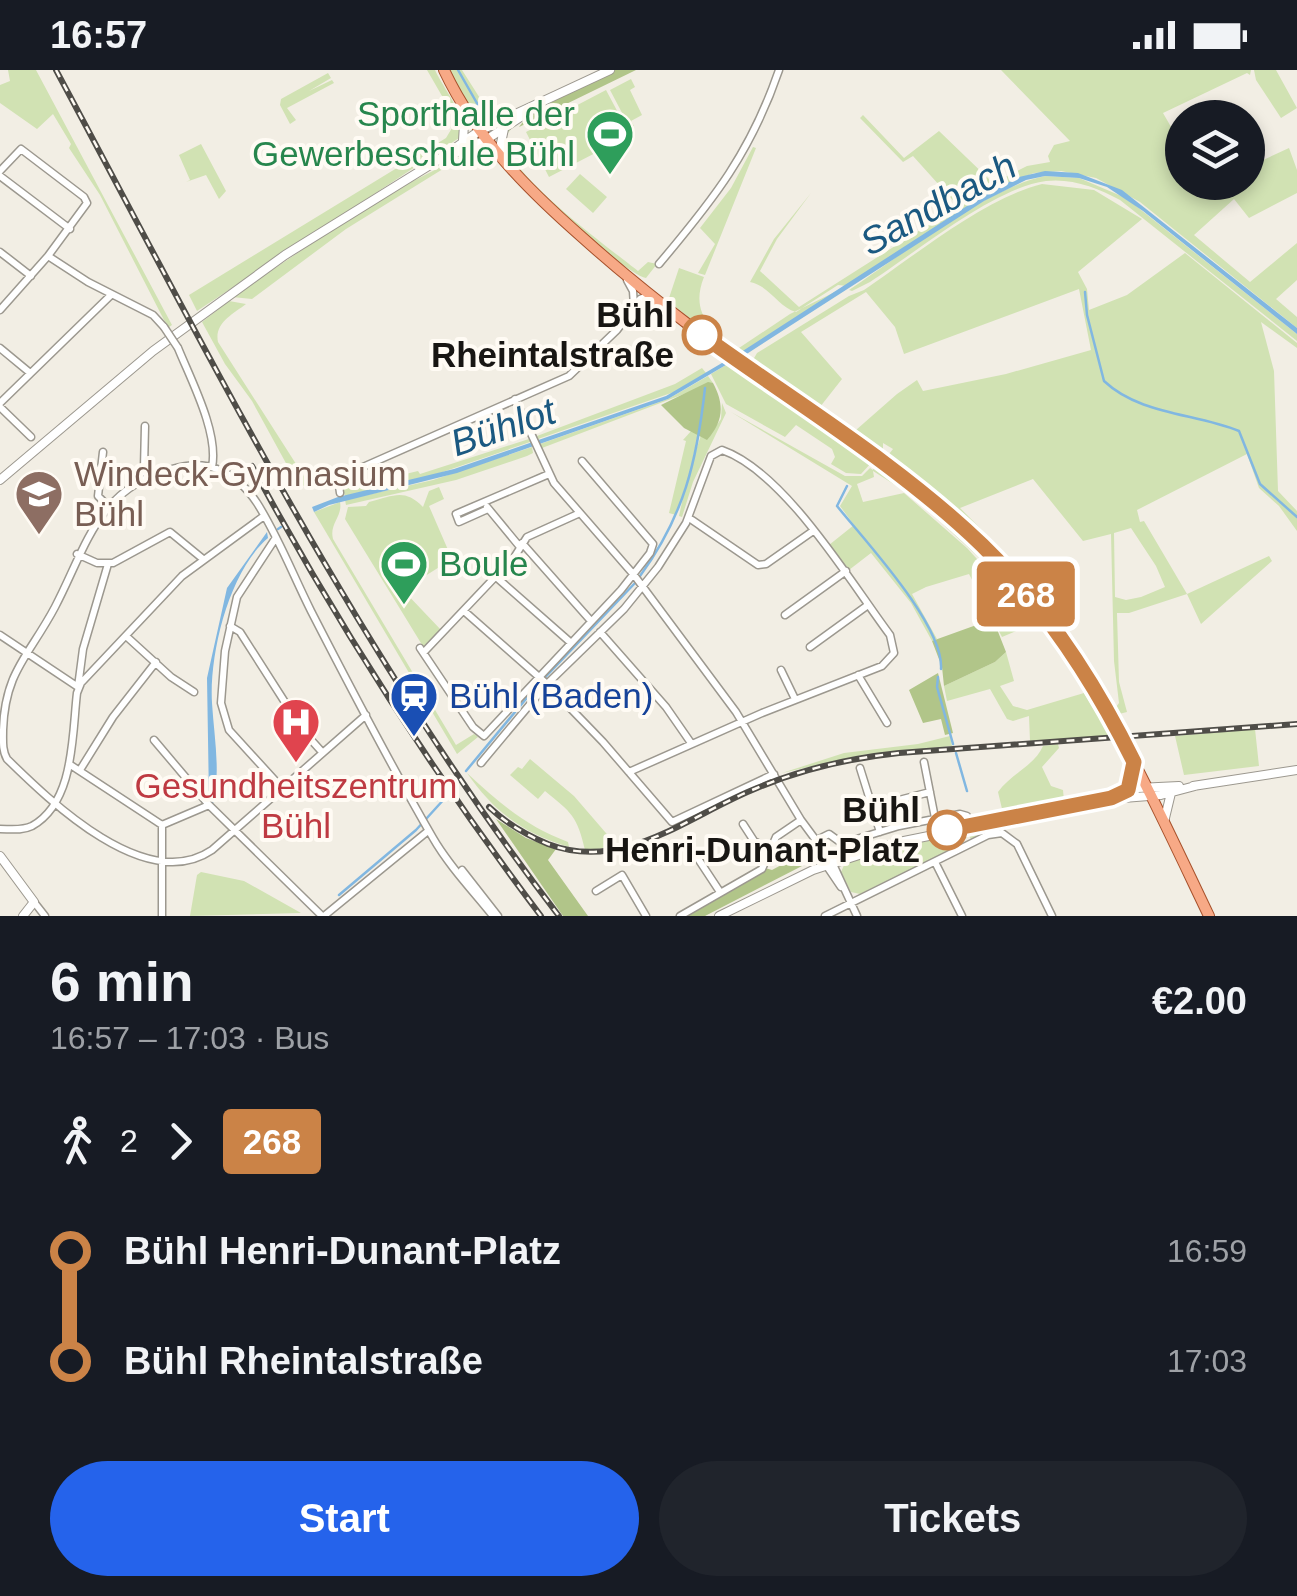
<!DOCTYPE html>
<meta charset="utf-8">
<style>
body{margin:0;font-family:Arial,sans-serif;background:#20242c;color:#f1f3f6;height:100vh;display:flex;flex-direction:column;font-size:38px;white-space:nowrap}
*{box-sizing:border-box;margin:0}
p{font-size:32px;color:#9ea1a6}
.icon{flex:none;width:55px;height:55px;fill:none;stroke:currentColor;stroke-width:2;stroke-linecap:round;stroke-linejoin:round}
.map{position:relative;height:846px;overflow:hidden}
.drawer{display:flex;flex-direction:column;background:#171b24;flex:1}
.drawer>*{flex:none}
.badge{padding:0 20px;border-radius:8px;font-size:35px;line-height:65px}
.buttons{position:absolute;left:1165px;top:30px;display:grid;gap:20px}
.buttons a{display:grid;place-items:center;width:100px;height:100px;border-radius:50%;background:#171b24;box-shadow:0 5px 15px #0003;font-size:50px}
.map>.badge{position:absolute;translate:-50% -50%;box-shadow:0 0 0 5px #fff}
.legs{display:flex;align-items:center;gap:15px;height:110px;padding:0 50px;font-size:32px}
.legs p{margin-inline-start:auto}
.overview{display:flex;align-items:center;justify-content:space-between;height:170px;padding:0 50px}
h1{font-size:55px;font-weight:700;line-height:75px}
.action{display:flex;gap:20px;margin-top:auto;padding:20px 50px}
.action a{flex:1;height:115px;border-radius:60px;background:#2563eb;color:#fff;font-size:40px;font-weight:700;line-height:115px;text-align:center}
.action a+a{background:#20242c;color:#f1f3f6}
ul{padding:0 50px;list-style:none}
li{display:flex;align-items:center;gap:35px;height:110px;font-size:38px}
li i{display:grid;place-items:center;width:15px;height:100%;margin:0 12px;background:currentColor}
li i::after{content:'';width:25px;height:25px;margin:-12px;border:8px solid;border-radius:50%;background:#171b24}
li p{margin-inline-start:auto}
li:first-child i{background:linear-gradient(#0000 50%,currentColor 0)}
li:last-child i{background:linear-gradient(currentColor 50%,#0000 0)}
.status{display:flex;justify-content:space-between;align-items:center;height:70px;padding:0 50px;background:#171b24;direction:ltr}
.status svg{height:28px;fill:currentColor}
.map>svg:first-child{display:block}
</style>
<div class="status"><b>16:57</b><svg viewBox="0 0 49 12"><path d="M0 12V9h3v3zM5 12V6h3v6zM10 12V3h3v9zM15 12V0h3v12zM26 1h20v11H26zM47 4h2v5h-2z"/></svg></div>
<div class="map">
<svg width="1297" height="846" viewBox="0 0 1297 846">
<rect width="100%" height="100%" fill="#f2eee4"/>
<path fill="#d1e2b3" fill-rule="evenodd" d="M 8,0 L 36,0 L 172,255 L 169,257 L 164,250 L 100,125 L 69,78 L 71,74 L 53,44 L 37,59 L 0,33 L 0,15 L 10,11 Z
M 427,0 L 435,0 C 447,25 467,44 459,68 L 197,241 L 189,225 L 446,68 L 455,53 L 453,45 Z
M 449,0 L 462,0 L 490,44 L 505,37 L 506,45 L 486,53 L 477,49 Z
M 1001,0 L 1251,0 L 1250,5 L 1247,3 L 1163,43 L 1182,76 L 1182,112 L 1248,112 L 1248,97 L 1289,78 L 1297,100 L 1297,123 L 1249,148 L 1234,129 L 1194,165 L 1250,212 L 1297,173 L 1297,210 L 1276,229 L 1297,247 L 1297,258 L 1140,132 L 1096,108 L 1061,101 L 1034,103 L 999,116 L 847,216 L 838,215 L 796,242 C 778,237 770,216 750,212 L 774,169 L 811,123 L 777,169 L 760,201 L 799,237 L 958,136 L 913,86 L 903,92 L 860,48 L 863,45 L 904,88 L 939,61 L 993,113 L 1027,96 L 1050,92 L 1048,86 L 1054,75 L 1070,71 Z
M 1254,0 L 1276,0 L 1297,38 L 1281,48 L 1256,10 Z
M 328,3 L 331,8 L 309,21 L 332,10 L 334,13 L 287,38 L 296,50 L 290,54 L 280,35 L 281,29 Z
M 631,9 L 635,17 L 630,20 L 642,45 L 631,51 L 634,56 L 630,58 L 610,20 Z
M 606,20 L 630,65 L 549,107 L 526,62 Z
M 516,53 L 504,68 C 506,103 609,178 638,201 L 648,192 L 657,194 L 646,208 C 624,204 513,103 503,78 C 499,67 507,58 516,53 Z
M 201,74 L 226,121 L 219,129 L 206,105 L 186,112 L 190,110 L 179,85 Z
M 753,77 L 756,78 L 705,205 L 698,203 L 715,174 L 700,158 L 731,118 Z
M 472,81 L 346,159 L 252,229 L 232,227 L 378,129 Z
M 580,104 L 607,127 L 593,143 L 566,119 Z
M 1045,106 L 1079,108 L 1126,128 L 1297,264 L 1297,271 L 1120,130 C 1098,118 1072,108 1046,111 C 995,117 915,183 870,212 L 852,221 L 849,220 C 903,184 984,119 1045,106 Z
M 1042,114 L 1094,120 L 1142,149 L 1078,202 L 1087,219 L 1089,240 L 1127,225 L 1185,183 L 1297,273 L 1297,278 L 1261,252 L 1274,301 L 1278,421 L 1297,441 L 1297,461 L 1279,436 L 1259,418 L 1247,384 L 1137,440 L 1140,452 L 1144,451 L 1187,524 L 1269,486 L 1272,491 L 1201,554 L 1187,524 L 1129,543 L 1117,543 L 1119,612 L 1127,642 L 1115,645 L 1044,539 L 885,389 L 893,379 L 883,373 L 883,381 L 878,385 L 750,295 L 757,283 L 849,226 L 864,220 C 914,186 985,128 1042,114 ZM 1079,219 L 1091,280 L 1006,304 L 923,321 L 917,310 L 897,324 L 856,360 L 820,337 L 842,309 L 801,262 L 866,222 L 895,257 L 904,284 ZM 1033,409 L 1083,471 L 1111,464 L 1114,591 L 1119,633 L 1116,637 C 1070,564 1022,498 960,438 ZM 1131,458 L 1156,496 L 1165,517 L 1141,527 L 1126,530 L 1115,527 L 1114,463 Z
M 679,198 L 704,207 C 690,242 710,259 736,280 L 790,244 L 843,218 L 741,283 L 733,282 L 668,231 Z
M 229,231 L 246,234 C 233,244 214,253 218,272 L 305,408 L 331,408 L 299,417 L 252,331 L 225,294 L 202,252 Z
M 731,292 C 827,359 927,420 1007,506 C 1047,550 1076,600 1106,650 L 1048,567 L 997,504 L 911,425 L 873,401 L 874,407 L 857,414 L 863,432 L 904,423 L 967,478 L 1035,553 L 1002,567 L 969,504 L 926,517 L 912,524 L 937,569 L 932,571 L 911,533 L 871,483 L 849,500 L 829,475 L 854,455 L 840,436 L 852,416 L 731,342 L 845,406 L 862,406 L 870,398 L 873,400 L 875,394 L 872,392 L 861,404 L 846,403 L 831,394 L 835,387 L 832,379 L 796,355 L 785,367 L 726,334 L 711,304 Z
M 702,298 L 706,303 L 674,322 L 538,369 L 537,366 L 675,314 Z
M 708,306 L 713,313 L 542,378 L 540,374 L 668,329 Z
M 722,333 L 726,343 L 693,412 L 682,447 L 679,446 L 686,414 L 676,445 L 669,443 L 686,371 L 683,370 L 692,360 L 698,363 L 692,393 L 701,365 L 707,369 L 721,349 Z
M 529,369 L 530,372 L 434,405 L 345,426 L 343,419 L 418,401 L 420,404 Z
M 532,377 L 533,383 L 527,386 L 456,410 L 346,435 L 345,430 L 433,410 Z
M 439,417 L 444,429 L 429,436 L 452,489 L 403,520 L 442,561 L 424,578 L 345,449 L 348,437 L 366,436 L 369,432 C 394,426 404,418 423,437 L 429,421 Z
M 340,432 C 343,446 329,454 333,469 L 456,675 L 474,664 L 478,667 L 457,684 L 314,442 Z
M 1006,582 L 1014,611 L 1000,616 L 1013,636 L 1027,640 L 1084,623 L 1110,666 L 1030,671 L 1029,646 L 1013,651 L 1007,649 L 990,619 L 947,631 L 944,616 L 995,592 Z
M 1255,659 L 1259,696 L 1184,705 L 1175,666 Z
M 950,666 L 952,676 L 862,685 L 782,703 L 844,683 L 918,674 Z
M 1058,674 L 1059,678 L 1042,697 L 1051,716 L 1063,720 L 1064,731 L 1003,743 L 998,722 C 1011,704 1035,695 1043,676 Z
M 530,689 L 574,726 L 618,777 L 585,780 C 577,746 572,743 545,721 L 538,729 L 510,705 L 518,697 L 522,699 Z
M 467,703 C 499,733 527,757 568,772 L 569,777 C 524,764 493,741 467,703 Z
M 999,755 L 998,758 L 971,769 L 969,766 L 963,770 L 964,773 L 860,824 L 851,822 L 841,802 L 845,793 L 883,781 Z
M 201,802 L 244,811 L 301,843 L 190,846 L 197,805 Z"/>
<path fill="#b1c589" d="M 614,0 L 636,0 L 519,57 L 529,44 Z
M 708,312 L 713,313 C 725,335 723,352 707,370 L 684,358 L 661,335 Z
M 993,549 L 1006,582 L 995,592 L 944,616 L 942,597 L 932,571 Z
M 938,603 L 953,663 L 945,665 L 941,649 L 923,653 L 909,620 Z
M 496,749 L 526,768 L 556,779 L 548,790 L 588,846 L 563,846 Z
M 798,786 L 802,796 L 705,846 L 686,846 L 765,798 L 772,800 Z"/>
<path fill="#81b7e1" d="M 1045,101 L 1078,103 L 1122,120 L 1297,258 L 1297,264 L 1143,141 L 1107,117 L 1079,108 L 1045,106 L 1026,110 L 984,131 L 742,287 L 738,284 L 984,125 L 1019,107 Z
M 727,290 L 731,292 L 668,329 L 457,403 L 329,435 L 314,442 L 312,437 L 338,427 L 454,399 L 666,326 Z
M 267,462 L 268,468 C 229,501 209,584 212,633 C 214,666 221,702 213,734 L 209,730 L 207,608 L 227,518 Z"/>
<g fill="none" stroke-linecap="round" stroke-linejoin="round">
<path stroke="#81b7e1" stroke-width="2.5" d="M 458,0 L 486,49
M 1085,222 L 1087,245 L 1104,311 C 1140,345 1195,343 1239,361 L 1260,414 L 1297,447
M 847,416 L 837,436 C 865,471 944,555 941,599
M 278,459 L 281,457
M 640,506 C 684,446 697,391 705,318
M 938,607 L 937,617 L 953,674
M 956,683 L 967,721
M 466,701 L 535,618 L 635,513
M 339,825 L 416,760 L 446,727"/>
<g stroke="#9c988f" stroke-width="9">
<path id="minor" d="M 0,101 L 21,79 L 84,127 L 87,133 L 48,186 L 0,240
M 0,106 L 70,159
M 0,182 L 31,206
M 48,186 L 88,212 L 153,245 L 164,257
M 659,194 C 714,129 751,82 779,0
M 627,210 L 633,221 L 634,236
M 631,245 L 650,226
M 0,278 L 29,302
M 178,278 C 191,310 219,363 212,397
M 515,329 L 554,413 L 634,505 L 736,642 L 801,750 L 832,792 L 857,846
M 0,333 L 111,225
M 0,337 L 31,367
M 145,356 L 144,398 L 147,407
M 103,382 L 98,426 L 109,437
M 340,423 L 338,408 L 569,306 L 617,260 L 640,229 L 649,225
M 487,437 L 520,477
M 488,439 L 459,452 L 456,444 L 549,404
M 692,450 L 758,495 L 766,494 L 813,461
M 275,469 L 237,527 L 225,581 L 221,633 L 229,660 L 281,717
M 522,473 L 591,551
M 77,484 L 97,493 L 113,493 L 170,462 L 203,489
M 495,506 L 570,572
M 464,541 L 547,614 L 603,672 L 672,752 L 774,704
M 785,545 L 846,501
M 230,556 L 240,562 L 304,662 L 322,682
M 600,562 L 666,637 L 691,673
M 0,565 L 78,617 L 83,579 L 108,494
M 126,566 L 171,607 L 194,622
M 810,577 L 868,535
M 420,578 L 473,657 L 484,666 L 621,520 L 650,483 L 653,474 L 582,391
M 424,582 L 515,486 L 527,467 L 580,443
M 781,600 L 795,629
M 858,605 L 887,653
M 366,645 L 212,780 C 146,825 50,731 7,689 C 2,680 3,671 3,660 C 5,601 29,586 55,537 C 86,478 97,418 172,399 C 186,395 202,393 217,399 C 233,405 247,418 257,433 C 278,466 293,505 311,541 C 350,617 390,694 433,768 C 449,796 473,821 493,846
M 154,670 L 209,735 L 322,846
M 924,692 L 935,748
M 481,693 L 547,614 L 624,539 L 658,497 L 686,453 L 711,386 L 722,380 C 785,402 851,513 890,565 L 894,583 L 882,596 L 762,643 L 629,702
M 69,694 L 162,755 L 209,735
M 860,698 L 880,762
M 80,700 L 113,647 L 156,592
M 872,737 L 930,722
M 743,754 L 754,771 L 771,780
M 0,759 C 10,759 22,761 32,756 C 75,732 72,664 77,623 L 81,613 L 182,506 L 264,446
M 1002,763 L 1017,774 L 1052,846
M 815,771 L 829,764 L 840,772 L 847,772 L 899,756 L 960,744 L 967,746 L 969,756
M 815,772 L 820,786 L 841,817
M 691,778 L 720,822
M 935,792 L 962,846
M 462,800 L 498,846
M 596,821 L 622,805 L 646,846
M 34,832 L 45,846
M 162,846 L 162,755
M 324,846 L 428,761
M 680,846 L 762,799 L 776,767 L 801,750
M 825,846 L 988,765 L 1002,763"/>
</g>
<g stroke="#9c988f" stroke-width="10">
<path id="tertiary" d="M 463,70 L 465,40
M 466,81 L 477,80 L 498,85
M 443,88 L 486,70 L 531,40
M 503,88 L 501,73 L 504,59
M 0,410 L 153,281 L 285,185 L 438,90 L 479,61 L 610,0
M 1193,716 L 1297,700
M 1115,726 L 1138,718 L 1179,716
M 1164,752 L 1171,723
M 0,786 L 34,832 L 23,846
M 719,846 L 813,800 L 899,772 L 1111,729 L 1161,725 L 1195,716"/>
</g>
<g stroke="#a6502a" stroke-width="12">
<path id="primary" d="M 444,0 C 476,68 527,119 583,168 C 651,229 725,283 799,335 C 853,372 908,409 958,452 C 1078,559 1141,704 1209,846"/>
</g>
<use href="#minor" stroke="#fff" stroke-width="6"/>
<use href="#tertiary" stroke="#fff" stroke-width="8"/>
<use href="#primary" stroke="#f7a986" stroke-width="10"/>
<g stroke="#4f4d48" stroke-width="6">
<path id="rail" d="M 56,0 C 211,289 358,585 559,846
M 252,396 C 337,554 433,703 541,846
M 489,737 C 506,753 526,765 548,774 C 624,803 689,745 757,718 C 802,699 851,688 899,683 L 1297,654"/>
</g>
<use href="#rail" stroke="#fffbf4" stroke-width="2.5" stroke-dasharray="8" stroke-linecap="butt"/>
<g stroke="#9c988f" stroke-width="9" stroke-linecap="butt">
<path id="minor-bridge" d="M 164,257 L 178,278"/>
</g>
<use href="#minor-bridge" stroke="#fff" stroke-width="6"/>
</g>
<g fill="none" stroke-linecap="round" stroke-linejoin="round">
<g stroke="#fff" stroke-width="22">
<path id="line-1" d="M 702,265 C 796,333 898,394 982,475 C 1045,536 1095,613 1134,692 L 1128,720 L 1111,728 L 947,760"/>
</g>
<use href="#line-1" stroke="#cb8347" stroke-width="15"/>
</g>
<defs>
<g id="stadium-pin" transform="scale(2.5)"><path d="M0 17L-7.5 6A9.5 9.5 0 1 1 7.5 6Z" fill="#2e9e5b" stroke="#fffbf4"/><path d="M0-5a6.5 5 0 1 0 0 10a6.5 5 0 1 0 0-10ZM-3.5-1.8h7v3.6h-7Z" fill="#fff"/></g>
<g id="school-pin" transform="scale(2.5)"><path d="M0 17L-7.5 6A9.5 9.5 0 1 1 7.5 6Z" fill="#8d6e63" stroke="#fffbf4"/><path d="M0-5L7-2L0 1L-7-2ZM-4 1L0 2.5L4 1V4Q0 6-4 4Z" fill="#fff"/></g>
<g id="station-pin" transform="scale(2.5)"><path d="M0 17L-7.5 6A9.5 9.5 0 1 1 7.5 6Z" fill="#1a4fb4" stroke="#fffbf4"/><path d="M-3-6H3Q5-6 5-4V2Q5 4 3 4L4.5 6H3L1.5 4h-3L-3 6H-4.5L-3 4Q-5 4-5 2V-4Q-5-6-3-6ZM-3.5-4v3h7v-3ZM-3.5 1v1.5H-2V1ZM2 1v1.5H3.5V1Z" fill="#fff"/></g>
<g id="hospital-pin" transform="scale(2.5)"><path d="M0 17L-7.5 6A9.5 9.5 0 1 1 7.5 6Z" fill="#e0444e" stroke="#fffbf4"/><path d="M-5-5h3v3.5h4V-5h3V5h-3V1.5h-4V5h-3Z" fill="#fff"/></g>
</defs>
<g fill-rule="evenodd">
<use href="#stadium-pin" x="610" y="64"/>
<use href="#school-pin" x="39" y="424"/>
<use href="#stadium-pin" x="404" y="494"/>
<use href="#station-pin" x="414" y="626"/>
<use href="#hospital-pin" x="296" y="652"/>
</g>
<g fill="#fff" stroke="#cb8347" stroke-width="5">
<circle cx="702" cy="265" r="18"/>
<circle cx="947" cy="760" r="18"/>
</g>
<g text-anchor="middle" stroke-width="8" stroke-linejoin="round" paint-order="stroke">
<g font-size="35" fill="#27864d" stroke="#fffbf4" text-anchor="end">
<text x="575" y="56">Sporthalle der<tspan x="575" dy="40">Gewerbeschule Bühl</tspan></text>
<text x="439" y="506" text-anchor="start">Boule</text>
</g>
<g font-size="35" font-weight="bold" fill="#181613" stroke="#fffbf4" text-anchor="end">
<text x="674" y="257">Bühl<tspan x="674" dy="40">Rheintalstraße</tspan></text>
<text x="920" y="752">Bühl<tspan x="920" dy="40">Henri-Dunant-Platz</tspan></text>
</g>
<g font-size="35" fill="#785e54" stroke="#fffbf4" text-anchor="start">
<text x="74" y="416">Windeck-Gymnasium<tspan x="74" dy="40">Bühl</tspan></text>
</g>
<g font-size="35" fill="#164399" stroke="#fffbf4" text-anchor="start">
<text x="449" y="638">Bühl (Baden)</text>
</g>
<g font-size="35" fill="#be3a42" stroke="#fffbf4">
<text x="296" y="728">Gesundheitszentrum<tspan x="296" dy="40">Bühl</tspan></text>
</g>
<g font-size="38" font-style="italic" fill="#1b5981" stroke="#fffbf4">
<text transform="translate(938 134) rotate(-29)" y="13">Sandbach</text>
<text transform="translate(503 357) rotate(-19)" y="13">Bühlot</text>
</g>
</g>
</svg>
<div class="buttons">
<a><svg class="icon" aria-label="layers" viewBox="0 0 24 24"><path d="M12 4l9 5-9 5-9-5zM3 14l9 5 9-5"/></svg></a>
</div>
<b class="badge" style="left:1026px;top:524px;background:#cb8347;color:#fff">268</b>
</div>
<section class="drawer">
<div class="overview"><div><h1>6 min</h1><p>16:57 – 17:03 · Bus</p></div><b>€2.00</b></div>
<div class="legs"><svg class="icon" aria-label="walk" viewBox="0 0 24 24"><circle cx="13" cy="4" r="2"/><path d="M13 8l-2 6 4 7M11 14l-3 7M7 12l3-4h3l4 4"/></svg>2<svg class="icon" aria-label="forward" viewBox="0 0 24 24"><path d="M9 5l7 7-7 7"/></svg><b class="badge" style="background:#cb8347;color:#fff">268</b></div>
<ul>
<li><i style="color:#cb8347"></i><b>Bühl Henri-Dunant-Platz</b><p>16:59</p></li>
<li><i style="color:#cb8347"></i><b>Bühl Rheintalstraße</b><p>17:03</p></li>
</ul>
<div class="action"><a>Start</a><a>Tickets</a></div>
</section>
